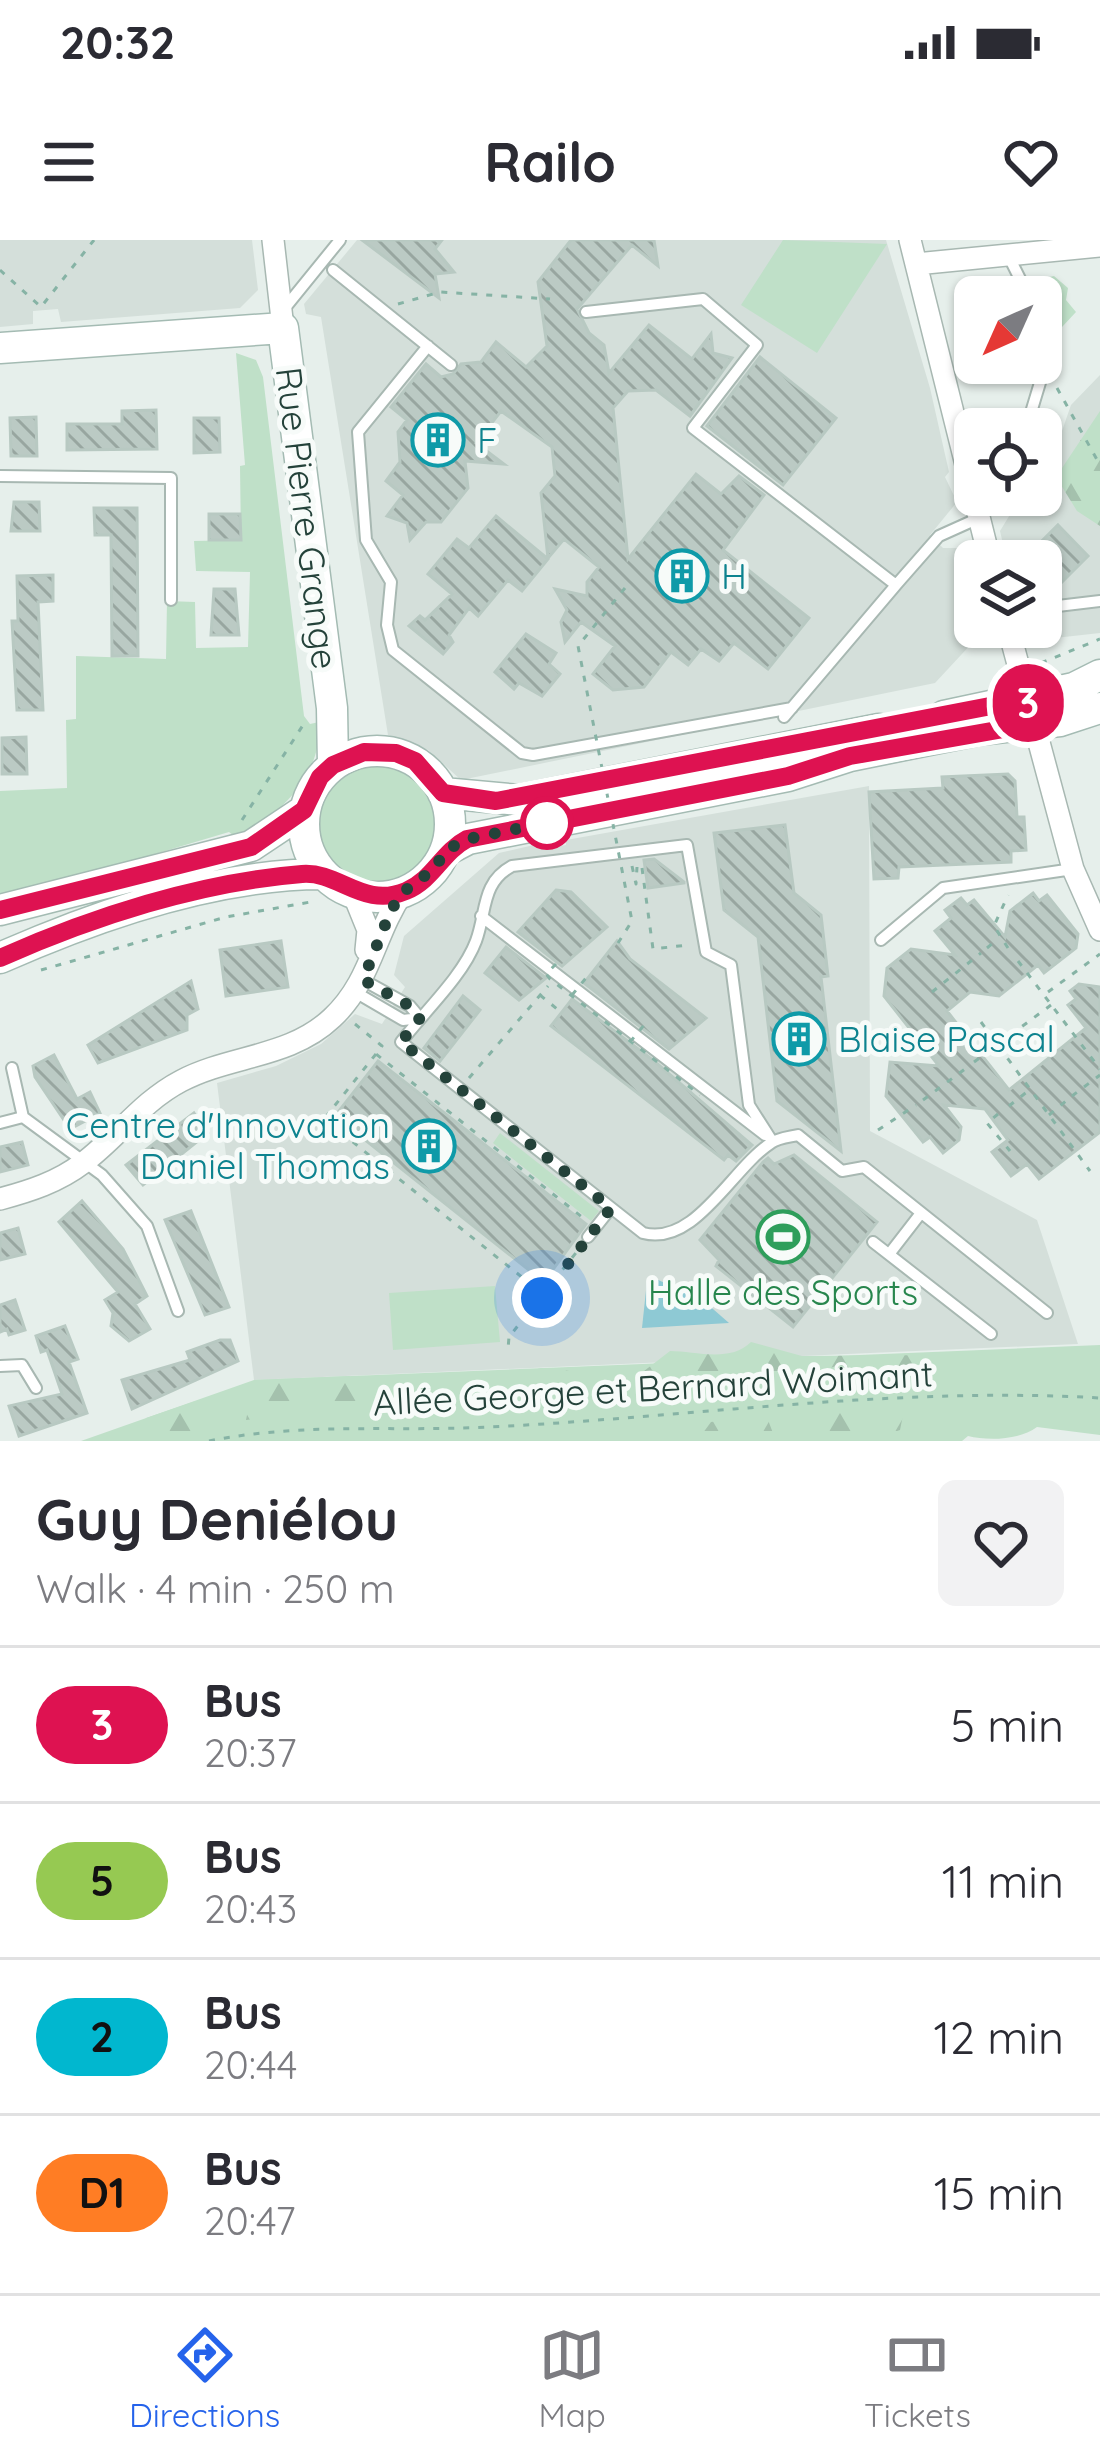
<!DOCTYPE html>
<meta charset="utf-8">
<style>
body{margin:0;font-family:Quicksand,sans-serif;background:#f2f2f3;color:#2b2b33;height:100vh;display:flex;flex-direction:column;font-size:45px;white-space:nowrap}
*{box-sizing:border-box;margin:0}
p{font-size:39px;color:#7c7c81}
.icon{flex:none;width:66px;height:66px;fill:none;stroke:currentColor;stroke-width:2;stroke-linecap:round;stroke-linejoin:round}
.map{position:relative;height:1201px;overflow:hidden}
.drawer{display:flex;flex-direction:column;background:#fff;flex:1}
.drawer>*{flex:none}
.badge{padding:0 24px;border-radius:39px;font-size:42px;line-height:78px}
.needle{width:78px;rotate:225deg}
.tools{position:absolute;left:954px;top:36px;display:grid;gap:24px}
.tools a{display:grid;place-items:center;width:108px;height:108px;border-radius:18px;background:#fff;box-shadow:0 3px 9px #0004;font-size:60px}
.you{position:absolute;width:60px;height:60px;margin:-30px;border:9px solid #fff;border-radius:50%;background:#1a73e8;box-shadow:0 0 0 18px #1a73e833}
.map>.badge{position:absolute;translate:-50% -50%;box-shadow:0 0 0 6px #fff}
.round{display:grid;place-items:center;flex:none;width:126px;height:126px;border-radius:18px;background:#f2f2f3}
.head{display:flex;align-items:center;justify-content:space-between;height:204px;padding:0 36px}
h1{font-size:57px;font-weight:700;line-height:90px}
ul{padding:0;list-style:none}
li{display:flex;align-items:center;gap:36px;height:156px;padding:0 36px;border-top:3px solid #e1e1e2}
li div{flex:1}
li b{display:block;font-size:45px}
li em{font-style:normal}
li .badge{min-width:132px;font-weight:700;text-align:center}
.status{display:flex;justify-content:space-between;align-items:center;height:84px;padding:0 60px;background:#fff;direction:ltr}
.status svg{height:33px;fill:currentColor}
header{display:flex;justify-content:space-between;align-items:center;height:156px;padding:0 36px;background:#fff;font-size:54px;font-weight:700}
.dock{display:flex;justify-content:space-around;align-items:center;height:168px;border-top:3px solid #e1e1e2;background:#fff;font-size:33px;color:#7c7c81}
.dock a{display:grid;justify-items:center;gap:6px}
.dock .selected{color:#2563eb}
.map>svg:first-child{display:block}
</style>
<div class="status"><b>20:32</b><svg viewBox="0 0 49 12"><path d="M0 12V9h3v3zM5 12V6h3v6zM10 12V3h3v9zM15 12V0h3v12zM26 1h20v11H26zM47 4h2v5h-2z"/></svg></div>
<header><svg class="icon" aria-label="menu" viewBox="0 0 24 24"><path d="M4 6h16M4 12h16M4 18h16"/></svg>Railo<svg class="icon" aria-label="heart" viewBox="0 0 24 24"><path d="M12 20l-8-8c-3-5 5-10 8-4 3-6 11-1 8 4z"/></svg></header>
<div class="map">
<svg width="1100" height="1201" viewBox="0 0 1100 1201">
<defs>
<pattern id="forest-firs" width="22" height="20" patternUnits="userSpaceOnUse" patternTransform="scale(3)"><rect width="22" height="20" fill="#bfe0c8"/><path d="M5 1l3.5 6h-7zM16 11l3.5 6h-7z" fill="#a4c1ad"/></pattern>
<pattern id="building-back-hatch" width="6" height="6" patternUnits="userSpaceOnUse" patternTransform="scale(3)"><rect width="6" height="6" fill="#bbcac4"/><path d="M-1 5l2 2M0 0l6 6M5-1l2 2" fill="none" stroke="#98a6a0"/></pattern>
</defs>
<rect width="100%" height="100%" fill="#e6efeb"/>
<path fill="#d4dfda" d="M 0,0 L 252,0 L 258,50 L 240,68 L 61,82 L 58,69 L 33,71 L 33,84 L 0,87 Z
M 357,0 L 886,0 L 930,148 L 949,232 L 945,237 L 957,262 L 930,295 L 943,308 L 969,308 L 975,331 L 975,387 L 987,387 L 935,443 L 461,540 L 428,510 L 388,495 L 321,77 L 306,74 L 304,64 Z
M 1100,135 L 1100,393 L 1046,399 L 1041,321 L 1007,321 L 1000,291 L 1022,255 L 1041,255 L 1041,229 L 1055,211 L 1071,165 Z
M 869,546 L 870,891 L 1037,980 L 1078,1104 L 254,1140 L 217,843 L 276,826 L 321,804 L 355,774 L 382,784 L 405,747 L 394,735 L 404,696 L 499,613 L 547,602 L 549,608 L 566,605 L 566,600 Z"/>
<path fill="#bfe0c8" d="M 783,0 L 887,4 L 817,113 L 741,65 Z
M 1054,36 L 1068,48 L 1066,60 L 1076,72 L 1062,87 L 1052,82 L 1050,66 L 1038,55 L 1045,38 Z
M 236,113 L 256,120 L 263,137 L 304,476 L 310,484 L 319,482 C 322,537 281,571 239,600 L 229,592 L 0,660 L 0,551 L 67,548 L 66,480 L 76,479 L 76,416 L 166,419 L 167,361 L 195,362 L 196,408 L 248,407 L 250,332 L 196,331 L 194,301 L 241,300 L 240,226 L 245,225 Z
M318 585a61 61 0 1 1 122 0a61 61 0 1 1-122 0Z
M 500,893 L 599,971 L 591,981 L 493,903 Z
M 495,1046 L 500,1102 L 393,1110 L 389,1053 Z
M 1100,1105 L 1100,1195 L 1037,1187 C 1020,1200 988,1201 968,1196 L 962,1201 L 81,1201 L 254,1140 Z"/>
<path fill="url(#forest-firs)" d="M 1100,171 L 1100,286 L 1077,271 L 1056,237 Z
M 751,1102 L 802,1116 L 940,1115 L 909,1145 L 900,1147 L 840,1125 L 775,1144 L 733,1132 L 711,1132 L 677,1139 L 643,1159 L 617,1156 L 595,1167 L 530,1160 L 517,1165 L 505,1155 L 507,1146 L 530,1148 L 527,1132 L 541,1128 L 635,1138 L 670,1111 C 695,1111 730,1123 751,1102 Z
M 350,1136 L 360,1163 L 340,1177 L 315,1172 L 246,1180 L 254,1140 Z
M 196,1161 L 216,1162 L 225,1173 C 205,1190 180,1195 154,1198 L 142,1187 L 146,1178 Z
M 886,1166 L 903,1175 L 900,1190 L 883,1196 L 826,1191 L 815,1181 L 831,1167 Z
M 755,1176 L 768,1180 L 776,1201 L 750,1194 L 697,1201 L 711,1182 Z"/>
<path fill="#8ec9d4" d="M 652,1037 L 705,1062 L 729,1083 L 642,1088 L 647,1041 Z"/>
<path fill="url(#building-back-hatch)" stroke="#b8c9c2" stroke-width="3" d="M 362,0 L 442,0 L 435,9 L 454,32 L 435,34 L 439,58 Z
M 571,0 L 654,0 L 658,26 L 632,5 L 577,69 L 589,93 L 604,105 L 609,133 L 649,85 L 692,119 L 711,94 L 713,113 L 732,118 L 690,176 L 656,150 L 628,151 L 613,168 L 628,319 L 696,234 L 721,254 L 739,236 L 764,255 L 723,310 L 809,378 L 768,429 L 734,403 L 719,421 L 701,409 L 688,425 L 671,412 L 644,447 L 613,450 L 593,434 L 615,406 L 581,382 L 565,402 L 561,382 L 567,370 L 555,349 L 587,356 L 587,342 L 599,327 L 564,299 L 548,318 L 541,253 L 555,236 L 552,207 L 501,171 L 476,203 L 504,224 L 465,221 L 468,248 L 441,282 L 426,282 L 410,300 L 407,283 L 387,276 L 403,255 L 386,241 L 400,222 L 398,192 L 407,180 L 391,167 L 426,124 L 441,137 L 453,134 L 461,124 L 481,122 L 496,102 L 526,127 L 547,106 L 538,42 Z
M 760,117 L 836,178 L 783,245 L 707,186 Z
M 156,170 L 157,209 L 67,210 L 67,184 L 122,184 L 122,171 Z
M 36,177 L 37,216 L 11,216 L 10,178 Z
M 194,178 L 219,178 L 220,212 L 194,213 Z
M 14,262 L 39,262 L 40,291 L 11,291 Z
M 94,268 L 137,268 L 138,416 L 112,416 L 111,295 L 95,295 Z
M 209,274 L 240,274 L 241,300 L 209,300 Z
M 496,276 L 548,319 L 522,351 L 508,340 L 478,376 L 469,368 L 449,395 L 453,402 L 443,414 L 409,386 L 420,376 L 425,380 L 452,354 L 428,334 L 457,299 L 469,308 Z
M 1058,285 L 1088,316 L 1058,346 L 1041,330 L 1041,321 L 1027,316 Z
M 53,335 L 53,361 L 38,362 L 43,470 L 17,470 L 12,381 L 18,381 L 17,336 Z
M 214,349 L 235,349 L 239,395 L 211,395 Z
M 526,394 L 556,413 L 549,424 L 560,434 L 542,456 L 519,443 L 514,449 L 495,432 Z
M 26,497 L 27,534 L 2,534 L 2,498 Z
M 1008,534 L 1015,541 L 1017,577 L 1024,577 L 1026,610 L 1011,611 L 1011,622 L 899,627 L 898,638 L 874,639 L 869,552 L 943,548 L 942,537 Z
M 785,585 L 794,653 L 821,675 L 828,736 L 821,737 L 841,911 L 777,861 L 758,697 L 724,670 L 714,593 Z
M 654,619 L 684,642 L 684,643 L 648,648 L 644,620 Z
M 556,650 L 571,652 L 607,687 L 562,726 L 518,692 Z
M 1033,653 L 1039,661 L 1047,655 L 1078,694 L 1076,708 L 1044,733 L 1038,725 L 999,756 L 970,752 L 947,771 L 1009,850 L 1086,788 L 1068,765 L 1076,759 L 1070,751 L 1079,744 L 1100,747 L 1100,892 L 1039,939 L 1027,924 L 1011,936 L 992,912 L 1008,900 L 985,869 L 944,865 L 961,887 L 959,900 L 943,913 L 930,897 L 923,902 L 886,856 L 890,822 L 939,826 L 884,756 L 887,728 L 911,709 L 955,715 L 935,691 L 951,678 L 945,670 L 961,658 L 967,665 L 974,660 L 1005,697 L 1010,671 Z
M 281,701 L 288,747 L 226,756 L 220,710 Z
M 617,701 L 630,719 L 706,778 L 669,809 L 584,743 Z
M 506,707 L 546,738 L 519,760 L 485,733 Z
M 191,741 L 198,769 L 187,775 L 187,790 L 98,823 L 88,805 Z
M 463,756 L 480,770 L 440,821 L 424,808 Z
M 572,759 L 654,821 L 752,905 L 736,921 L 728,915 L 724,920 L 551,786 Z
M 54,815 L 77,859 L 90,852 L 100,873 L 70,889 L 35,837 L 33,826 Z
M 378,821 L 586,984 L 544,1042 L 335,876 Z
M 194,873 L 208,893 L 143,945 L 126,925 Z
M 22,902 L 28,925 L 0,932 L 0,907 Z
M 794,915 L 877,982 L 793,1087 L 716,1026 L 719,1020 L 700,1000 L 763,922 L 768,918 L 774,924 Z
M 82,961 L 123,1009 L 147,1056 L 135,1064 L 150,1089 L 129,1101 L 111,1086 L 113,1073 L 105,1060 L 118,1052 L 59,982 Z
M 191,971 L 229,1067 L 205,1075 L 165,980 Z
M 18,988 L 25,1014 L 0,1020 L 0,993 Z
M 15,1060 L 25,1090 L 9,1095 L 7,1089 L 0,1092 L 0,1065 Z
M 65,1086 L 78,1119 L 69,1122 L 87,1173 L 19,1196 L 9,1166 L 62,1154 L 47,1110 L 41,1112 L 36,1096 Z
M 220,1100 L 230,1100 L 238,1121 L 132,1169 L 122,1140 L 190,1120 L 187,1112 Z"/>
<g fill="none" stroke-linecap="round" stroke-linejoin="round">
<g stroke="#a8b8b2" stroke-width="14">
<path id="lane" d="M 1009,17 L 1029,57
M 333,30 L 451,125
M 284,69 L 340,0
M 586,72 L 703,59 L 757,105 L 693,188 L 896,345 L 784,477
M 428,106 L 358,192 L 366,300 L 391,342 L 387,385 L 393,410 L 522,513 L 533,515 L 792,468
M 1026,189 L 1042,136 L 1041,88
M 0,236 L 171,238 L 171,360
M 896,345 L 939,296 L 979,278
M 1041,368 L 1100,361
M 481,676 L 765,895
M 881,700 L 943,648 L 1073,629
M 363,740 L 410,766 L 420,778
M 355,752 L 403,780 L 420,778
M 12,828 L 23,877
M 0,883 L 23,877 L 102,935 L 147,986 L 178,1071
M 772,901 L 749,865 L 731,725 L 706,712 L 687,605 L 512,626 C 481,643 487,671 476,701 C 463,736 424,772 401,802 L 643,993 C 695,1007 732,928 771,903 C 778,898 790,897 798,895 L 842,931 L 864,927 L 1047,1073
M 588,997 L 611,968
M 873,1002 L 991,1094
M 890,1013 L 921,973
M 0,1126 L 22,1125 L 36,1148"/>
</g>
<g stroke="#a8b8b2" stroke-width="24">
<path id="street" d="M 273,0 L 283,88
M 910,0 L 990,321
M 916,24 L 1100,6
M 1008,387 L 1073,629 L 1100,690
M 353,653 L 368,690 L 366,710
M 0,959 C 30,951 58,942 83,923 C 118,897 141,862 181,841 C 230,815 290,818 332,778 C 371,742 374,694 403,652"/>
</g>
<g stroke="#a4bbb3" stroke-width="33">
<path id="secondary" d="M 0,108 L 283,88 L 332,468 L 333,525
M 944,476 L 1074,448 L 1100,435
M304 584a73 73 0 1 1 146 0a73 73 0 1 1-146 0Z
M 443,553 L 519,560 L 879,489
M 445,611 L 468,599 L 788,536 L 850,516 L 979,490 L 1060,481 L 1100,468
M 0,670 L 251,606 L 305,570
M 0,718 C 97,675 216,634 323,634"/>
</g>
<path stroke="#86b3a5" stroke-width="3" stroke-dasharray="6 9" stroke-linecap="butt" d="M 0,30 L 41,67 L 94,0
M 398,64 L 440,52 L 550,59
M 1057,148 L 1100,225
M 1041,423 L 1100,399
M 242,580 L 305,482
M 632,626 L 636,644 L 637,627
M 642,628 L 653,709 L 688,705
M 987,708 L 998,699
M 1008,708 L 994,686 L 1008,655
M 1018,721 L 1100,829
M 41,730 L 226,677 L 316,661
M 932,752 L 981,713
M 1048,752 L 1100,714
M 540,755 L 562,773
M 981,782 L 1090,931
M 355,784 L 382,806 L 376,814 L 582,977
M 376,814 L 324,879 L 543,1054 L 509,1097 L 508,1109
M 974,822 L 1051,765
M 469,838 L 548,746
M 1072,856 L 1100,835
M 923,860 L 969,826
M 1009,866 L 1028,851
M 998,874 L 987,883 L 1010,911
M 1049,875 L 1066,861
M 878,890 L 916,865
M 544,1053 L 579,1009
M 209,1201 C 303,1182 395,1192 490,1187 C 694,1177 895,1146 1100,1158"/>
<use href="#lane" stroke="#fff" stroke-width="10"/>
<use href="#street" stroke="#fff" stroke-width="21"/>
<use href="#secondary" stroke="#fff" stroke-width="30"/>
<path stroke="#86b3a5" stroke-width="3" stroke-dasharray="6 9" stroke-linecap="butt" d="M 618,703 L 632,681 L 578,406 L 625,348
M 556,724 L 546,734 L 550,739 L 700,855
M 572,755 L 586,738
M 630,802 L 645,784"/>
</g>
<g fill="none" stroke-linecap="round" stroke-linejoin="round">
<g stroke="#fff" stroke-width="27">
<path id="line" d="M 0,670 L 251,607 L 304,570 L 320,537 L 333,525 L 364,512 L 396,513 L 415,521 L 443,553 L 496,561 L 1027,459 L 1032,484 L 850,516 L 788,536 L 467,599 C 442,612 433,640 406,651 C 363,669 339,631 302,634 C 200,642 92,677 0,718"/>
</g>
<use href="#line" stroke="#de1251" stroke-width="18"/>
<path stroke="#24423a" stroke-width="12" stroke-dasharray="0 21.6" d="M 542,1058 L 611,968 L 401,802 L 420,778 L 410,766 L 363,740 L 391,670 L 403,652 L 435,628 L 445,611 L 467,599 L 551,582 L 547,583"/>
</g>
<defs>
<g id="building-ring" transform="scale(2.7)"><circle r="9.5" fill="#f7fbf9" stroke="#0f9aa8" stroke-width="1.5"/><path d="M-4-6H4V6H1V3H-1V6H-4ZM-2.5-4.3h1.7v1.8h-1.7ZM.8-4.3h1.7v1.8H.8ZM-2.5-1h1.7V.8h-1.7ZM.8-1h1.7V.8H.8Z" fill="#0f9aa8"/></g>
<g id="stadium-ring" transform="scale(2.7)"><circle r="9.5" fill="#f7fbf9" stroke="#2e9e5b" stroke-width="1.5"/><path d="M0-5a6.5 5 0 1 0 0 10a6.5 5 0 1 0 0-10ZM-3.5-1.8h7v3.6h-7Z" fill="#2e9e5b"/></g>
</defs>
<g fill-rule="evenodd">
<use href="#building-ring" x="438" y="200"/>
<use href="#building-ring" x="682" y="336"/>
<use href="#building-ring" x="799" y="799"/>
<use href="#building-ring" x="429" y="906"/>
<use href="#stadium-ring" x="783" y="997"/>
</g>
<circle fill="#fff" stroke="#de1251" stroke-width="6" cx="547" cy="583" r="24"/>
<g text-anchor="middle" stroke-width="10" stroke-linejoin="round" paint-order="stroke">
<g font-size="36" fill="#0d838f" stroke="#f7fbf9" text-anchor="start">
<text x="477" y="213">F</text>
<text x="721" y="349">H</text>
<text x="838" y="812">Blaise Pascal</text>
<text x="390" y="898" text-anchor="end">Centre d'Innovation<tspan x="390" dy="41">Daniel Thomas</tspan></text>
</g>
<g font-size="36" fill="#24423a" stroke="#f7fbf9">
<text transform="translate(307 278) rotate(83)" y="13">Rue Pierre Grange</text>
<text transform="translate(653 1148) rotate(-3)" y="13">Allée George et Bernard Woimant</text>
</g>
<g font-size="36" fill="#27864d" stroke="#f7fbf9">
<text x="783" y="1065">Halle des Sports</text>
</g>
</g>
</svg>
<div class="tools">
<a><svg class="needle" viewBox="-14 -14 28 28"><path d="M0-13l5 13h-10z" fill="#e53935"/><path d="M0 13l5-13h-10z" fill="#7c7c81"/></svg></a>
<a><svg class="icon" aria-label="locate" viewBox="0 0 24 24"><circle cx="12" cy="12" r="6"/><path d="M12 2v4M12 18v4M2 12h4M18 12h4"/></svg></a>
<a><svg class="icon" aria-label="layers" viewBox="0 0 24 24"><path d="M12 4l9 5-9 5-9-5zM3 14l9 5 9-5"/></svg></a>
</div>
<div class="you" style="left:542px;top:1058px"></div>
<b class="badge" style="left:1028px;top:463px;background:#de1251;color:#fff">3</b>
</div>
<section class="drawer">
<div class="head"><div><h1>Guy Deniélou</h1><p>Walk · 4 min · 250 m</p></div><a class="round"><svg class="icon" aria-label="heart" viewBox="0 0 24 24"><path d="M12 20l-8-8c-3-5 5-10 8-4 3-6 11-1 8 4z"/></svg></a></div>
<ul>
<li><span class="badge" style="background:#de1251;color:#fff">3</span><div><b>Bus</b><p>20:37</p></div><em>5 min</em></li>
<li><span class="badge" style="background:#96c952;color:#111">5</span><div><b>Bus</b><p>20:43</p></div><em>11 min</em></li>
<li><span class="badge" style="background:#01b7cf;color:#111">2</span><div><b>Bus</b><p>20:44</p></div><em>12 min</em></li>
<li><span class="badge" style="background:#ff7d24;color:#111">D1</span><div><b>Bus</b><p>20:47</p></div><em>15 min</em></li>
</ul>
</section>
<nav class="dock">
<a class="selected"><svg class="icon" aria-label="directions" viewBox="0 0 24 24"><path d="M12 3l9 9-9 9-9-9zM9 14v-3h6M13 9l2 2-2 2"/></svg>Directions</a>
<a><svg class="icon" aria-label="map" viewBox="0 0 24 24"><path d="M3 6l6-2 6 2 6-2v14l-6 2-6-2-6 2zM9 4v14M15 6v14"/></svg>Map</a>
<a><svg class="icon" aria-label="tickets" viewBox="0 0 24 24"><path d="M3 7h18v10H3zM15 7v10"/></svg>Tickets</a>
</nav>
